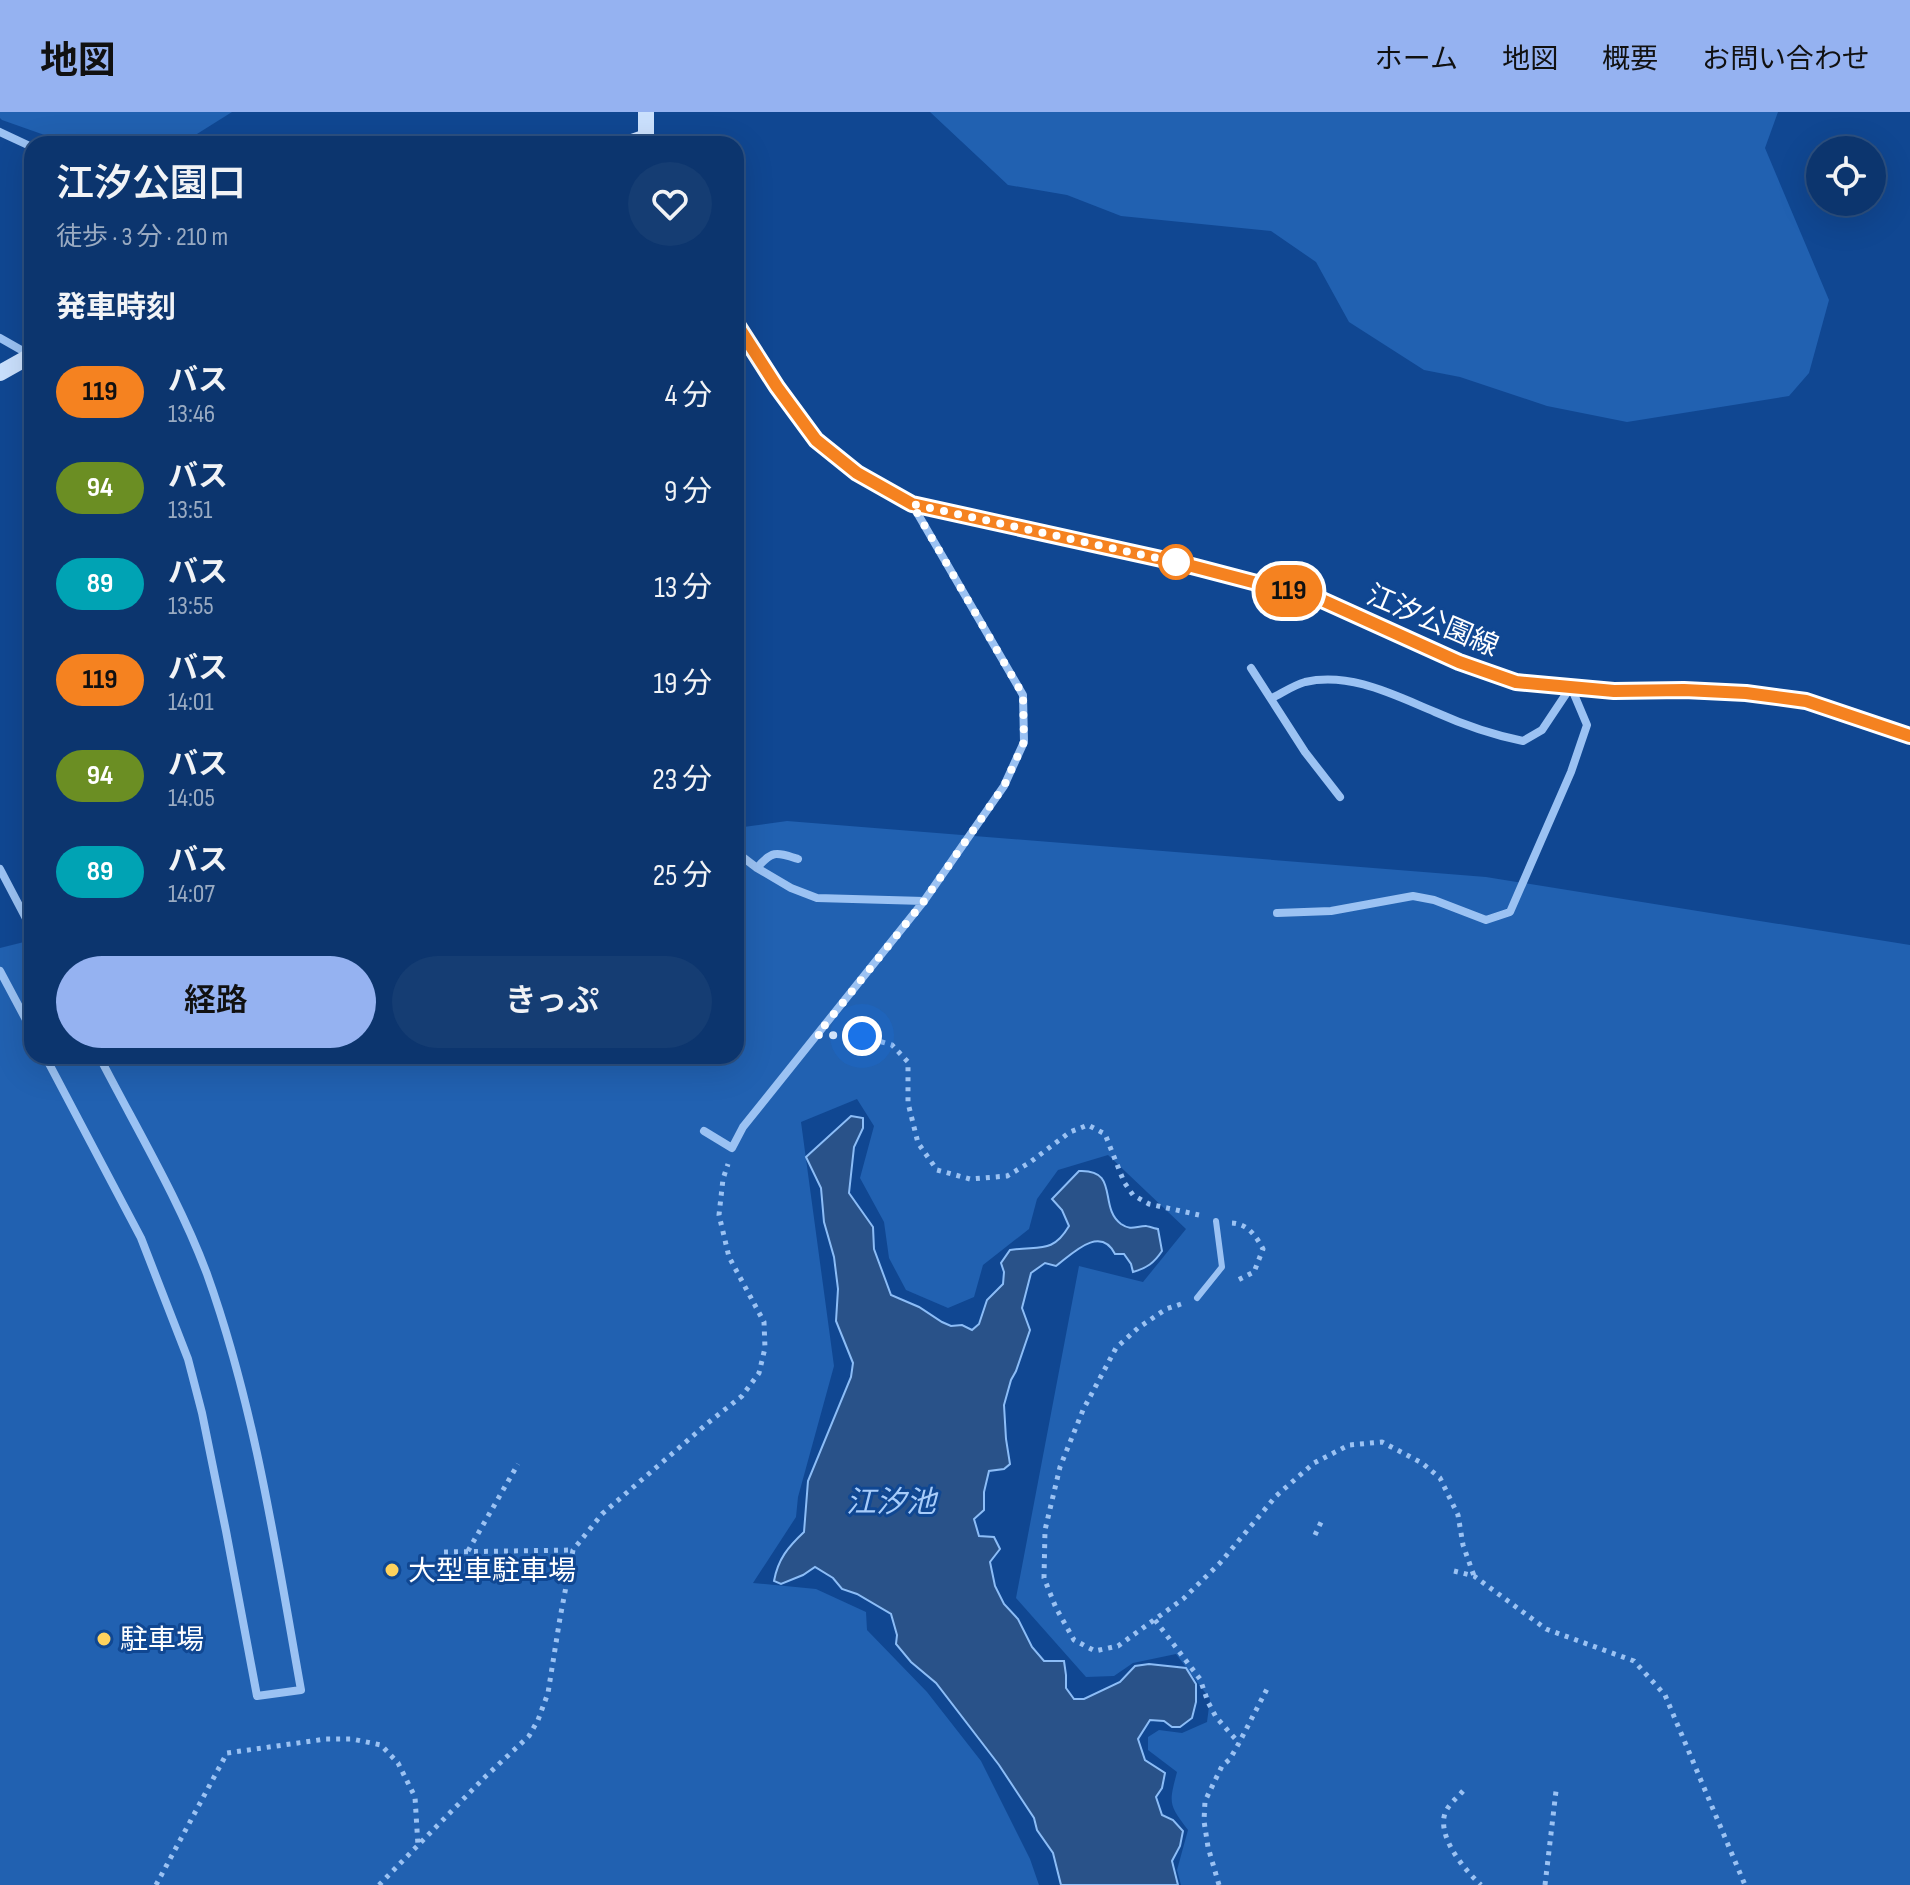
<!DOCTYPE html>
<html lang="ja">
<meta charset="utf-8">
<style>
body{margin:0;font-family:"Sofia Sans Condensed","Noto Sans JP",sans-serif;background:#153d73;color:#f1f3f6;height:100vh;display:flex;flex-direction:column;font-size:30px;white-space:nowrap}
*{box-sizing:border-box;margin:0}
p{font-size:26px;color:#9aabc2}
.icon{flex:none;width:44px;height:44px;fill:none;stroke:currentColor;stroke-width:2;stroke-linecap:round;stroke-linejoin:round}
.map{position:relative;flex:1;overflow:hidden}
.side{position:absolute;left:24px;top:24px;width:720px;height:928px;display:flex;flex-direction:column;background:#0c356e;border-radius:24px;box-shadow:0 8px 32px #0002,0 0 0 2px #2c5081}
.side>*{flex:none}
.badge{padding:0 16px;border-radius:26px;font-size:28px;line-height:52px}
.buttons{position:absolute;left:1806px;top:24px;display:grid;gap:16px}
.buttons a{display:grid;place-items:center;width:80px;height:80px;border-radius:50%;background:#0c356e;box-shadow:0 8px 32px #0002,0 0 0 2px #2c5081;font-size:40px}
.you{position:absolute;width:40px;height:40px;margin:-20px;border:6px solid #fff;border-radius:50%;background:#1a73e8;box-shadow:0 0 0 12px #1a73e833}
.map>.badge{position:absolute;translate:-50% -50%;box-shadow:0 0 0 4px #fff}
h2{padding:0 32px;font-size:30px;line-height:72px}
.round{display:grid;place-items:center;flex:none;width:84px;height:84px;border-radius:42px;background:#153d73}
.headline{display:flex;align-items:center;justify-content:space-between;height:136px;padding:0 32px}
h1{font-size:38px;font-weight:600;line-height:60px}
.action{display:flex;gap:16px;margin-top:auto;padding:16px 32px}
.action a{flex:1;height:92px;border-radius:48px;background:#95b2f1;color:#111;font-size:32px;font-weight:600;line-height:92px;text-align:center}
.action a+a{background:#153d73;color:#f1f3f6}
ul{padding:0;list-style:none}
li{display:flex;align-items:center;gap:24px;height:96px;padding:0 32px}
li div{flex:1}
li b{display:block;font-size:30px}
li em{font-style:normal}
li .badge{min-width:88px;font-weight:700;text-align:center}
header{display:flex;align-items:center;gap:48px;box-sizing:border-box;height:112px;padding:0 40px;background:#95b2f1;color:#111}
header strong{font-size:38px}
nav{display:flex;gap:44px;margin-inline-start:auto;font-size:28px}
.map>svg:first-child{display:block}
</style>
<header>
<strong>地図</strong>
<nav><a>ホーム</a><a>地図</a><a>概要</a><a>お問い合わせ</a></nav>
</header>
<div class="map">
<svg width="1910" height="1773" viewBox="0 0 1910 1773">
<rect width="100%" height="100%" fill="#104792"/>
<path fill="#2161b1" d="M 0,0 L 232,0 L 181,32 L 70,32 L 2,8 L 0,6 Z
M 930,0 L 1778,0 L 1765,36 L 1829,188 L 1809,261 L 1789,284 L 1627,310 L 1547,294 L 1460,265 L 1424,258 L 1349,210 L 1316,150 L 1271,119 L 1121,104 L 1067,83 L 1008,73 Z
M 787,709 L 1486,765 L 1910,833 L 1910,1773 L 1181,1773 L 1177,1758 L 1188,1718 C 1168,1692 1169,1691 1177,1660 L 1148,1638 L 1148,1625 L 1159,1618 L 1182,1621 L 1207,1610 L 1210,1587 L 1176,1542 L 1133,1551 L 1114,1564 L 1086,1565 L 1016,1486 L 1079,1154 L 1143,1170 L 1186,1117 L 1108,1043 L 1058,1058 L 1037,1087 L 1029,1117 L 983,1153 L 974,1185 L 948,1196 L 906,1178 L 889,1146 L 884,1110 L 860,1066 L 874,1014 L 857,987 L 801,1010 L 834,1254 L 798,1385 L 796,1405 L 753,1471 L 816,1477 L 866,1500 L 867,1518 L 927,1580 L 981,1649 L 1030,1747 L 1039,1773 L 0,1773 L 0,836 L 32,828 L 32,944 L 736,944 L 736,716 Z"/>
<path fill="#295289" stroke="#8cbdf7" stroke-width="2" d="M 851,1004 L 863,1006 L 863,1016 L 854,1035 L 849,1081 L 873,1115 L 874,1137 L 891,1183 L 919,1195 L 942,1210 L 951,1214 L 962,1213 L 972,1218 L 979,1212 L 987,1188 L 1003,1172 L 1004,1160 L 1001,1151 L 1010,1138 C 1038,1133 1052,1143 1069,1114 L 1062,1098 L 1052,1087 L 1079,1059 C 1120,1057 1098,1095 1121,1112 C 1131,1119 1136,1114 1146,1114 C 1147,1114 1157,1117 1158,1117 L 1162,1139 C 1154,1151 1147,1156 1133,1160 L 1131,1152 L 1124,1142 L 1115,1142 C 1100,1112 1071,1143 1056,1154 L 1045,1151 L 1031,1161 L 1022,1196 L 1030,1218 L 1016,1259 L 1011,1268 L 1004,1293 L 1006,1327 L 1010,1352 L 1004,1357 L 989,1359 L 984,1380 L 984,1398 L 974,1407 L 979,1424 L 994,1425 L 1000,1437 L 990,1450 L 995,1474 L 1004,1492 L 1018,1507 L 1032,1535 L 1044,1549 L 1064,1549 L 1066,1563 L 1066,1576 L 1074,1587 L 1084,1587 L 1120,1570 L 1135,1554 L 1149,1552 L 1186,1556 L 1196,1572 L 1196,1590 L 1192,1606 L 1180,1615 L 1172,1615 L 1164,1609 L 1150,1608 L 1138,1627 L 1145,1648 L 1165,1661 L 1162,1676 L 1156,1685 L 1162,1703 L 1173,1708 L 1183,1719 L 1180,1734 L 1172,1749 L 1178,1773 L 1061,1773 L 1053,1741 L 1037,1718 L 1034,1706 L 999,1653 L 936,1571 L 911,1550 L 896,1532 L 897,1523 L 891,1502 L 857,1482 L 842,1477 L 833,1466 L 815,1455 L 803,1463 L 781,1472 L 774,1469 C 778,1447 788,1435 804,1420 L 808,1369 L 851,1265 L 853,1251 L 836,1209 L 838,1177 L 834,1145 L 824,1110 L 821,1076 L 806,1045 Z"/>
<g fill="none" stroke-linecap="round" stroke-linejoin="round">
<path stroke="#9bc2f3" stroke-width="5" stroke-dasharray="4 6" stroke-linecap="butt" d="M 842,924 L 862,924 L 892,933 L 908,950 L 908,991 L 918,1031 L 937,1058 L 970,1067 L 1007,1064 L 1029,1051 L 1070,1020 L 1088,1013 L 1105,1022 L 1124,1070 L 1133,1083 L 1149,1092 L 1199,1103
M 1232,1111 C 1248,1112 1256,1124 1263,1137 L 1254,1160 L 1234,1170
M 1181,1192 L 1166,1197 L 1138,1216 L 1116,1236 L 1083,1298 L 1060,1355 L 1045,1418 L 1044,1466 L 1056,1496 L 1074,1528 L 1095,1539 L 1118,1534 L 1183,1487 L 1220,1451 L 1276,1384 L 1314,1351 L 1349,1333 L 1382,1330 L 1422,1351 L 1440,1366 L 1458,1403 L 1463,1433 L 1474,1464
M 1315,1423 L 1323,1406
M 468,1439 L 518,1352
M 444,1440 L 573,1438
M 1454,1459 L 1474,1464 L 1546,1517 L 1634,1549 L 1665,1583 L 1745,1773
M 1155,1508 L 1200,1567 L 1208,1590 L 1216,1605 L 1239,1631
M 1463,1679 C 1456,1687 1446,1694 1444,1705 C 1440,1729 1465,1758 1481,1773
M 156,1773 L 227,1641 L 326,1627 L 352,1627 L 381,1633 L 398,1651 L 415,1685 L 418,1734
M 379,1773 L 485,1665 L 529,1624 L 538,1608 L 548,1581 L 560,1506 L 573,1438 L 602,1402 L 709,1310 L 742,1284 L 759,1261 L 765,1236 L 764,1210 L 729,1145 L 719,1103 L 723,1067 L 728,1052
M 1219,1773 L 1208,1735 L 1204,1709 L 1205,1689 L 1222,1654 L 1230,1647 L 1239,1631 L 1268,1575
M 1545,1773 L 1556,1679"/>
<path stroke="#9bc2f3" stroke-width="6" d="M 1197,1186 L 1222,1155 L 1216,1109"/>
<path stroke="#9bc2f3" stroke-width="8" d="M 0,20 L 32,35
M 0,226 L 30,243
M 1251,556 L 1305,640 L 1340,685
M 1272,586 C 1282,581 1294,573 1305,570 C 1351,560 1394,583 1435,600 C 1464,613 1493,623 1523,629 L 1542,618 L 1570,576
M 736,740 L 757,756 L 791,776 L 817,786 L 924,789
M 757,756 C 772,738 776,740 798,747
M 0,757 L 32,818
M 1277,801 L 1331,799 L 1413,784 L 1434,788 L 1486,808 L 1510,800 L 1571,660 L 1587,613 L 1571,575
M 0,859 L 32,919
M 45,944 L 141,1126 L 188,1247 L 202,1301 L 226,1419 L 257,1584 L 301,1578 C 276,1438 255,1296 207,1162 C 179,1087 136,1016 99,944
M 704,1019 L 732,1036 L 743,1015 L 924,789 L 1004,674 L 1024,630 L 1023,583 L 912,392"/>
<path stroke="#cae0fd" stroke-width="16" d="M 646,0 L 646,25 L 648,32
M 626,32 L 646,25
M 736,211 L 777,275 L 816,328 L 857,361 L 912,392 L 1184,452 L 1322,488 L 1459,550 L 1516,570 L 1614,579 L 1684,578 L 1746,581 L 1806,589 L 1910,624
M 0,261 L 32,243"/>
</g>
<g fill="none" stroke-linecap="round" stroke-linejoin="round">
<g stroke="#fff" stroke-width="18">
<path id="line" d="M 736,211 L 777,275 L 816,328 L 857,361 L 912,392 L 1184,452 L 1322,488 L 1459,550 L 1516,570 L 1614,579 L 1684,578 L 1746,581 L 1806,589 L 1910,624"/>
</g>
<use href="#line" stroke="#f58220" stroke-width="12"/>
<path stroke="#fff" stroke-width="8" stroke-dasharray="0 14.4" d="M 862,924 L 817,923 L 924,789 L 1004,674 L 1024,630 L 1023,583 L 912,392 L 1184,452 L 1176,450"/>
</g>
<circle fill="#fff" stroke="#f58220" stroke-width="4" cx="1176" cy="450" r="16"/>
<g fill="#ffd25d" stroke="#104792" stroke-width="3">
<circle cx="392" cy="1458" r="8"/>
<circle cx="104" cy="1527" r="8"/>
</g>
<g text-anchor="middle" stroke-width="6" stroke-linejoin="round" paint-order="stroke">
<g font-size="28" fill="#fff" stroke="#104792">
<text transform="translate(1433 508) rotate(23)" y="10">江汐公園線</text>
</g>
<g font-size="28" fill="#fff" stroke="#104792" text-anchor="start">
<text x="408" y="1468">大型車駐車場</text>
<text x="120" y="1537">駐車場</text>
</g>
<g font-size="30" font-style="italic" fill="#a7ccfa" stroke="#104792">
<text x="891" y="1400">江汐池</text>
</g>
</g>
</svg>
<div class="buttons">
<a><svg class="icon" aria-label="locate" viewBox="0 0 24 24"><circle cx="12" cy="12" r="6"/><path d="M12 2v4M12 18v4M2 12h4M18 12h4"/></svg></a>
</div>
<div class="you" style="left:862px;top:924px"></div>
<b class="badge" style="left:1289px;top:479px;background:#f58220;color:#111">119</b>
<section class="side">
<div class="headline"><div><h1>江汐公園口</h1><p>徒歩 · 3 分 · 210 m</p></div><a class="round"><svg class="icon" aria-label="heart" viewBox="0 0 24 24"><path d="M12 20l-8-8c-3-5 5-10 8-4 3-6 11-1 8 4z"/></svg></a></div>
<h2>発車時刻</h2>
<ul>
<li><span class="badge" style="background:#f58220;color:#111">119</span><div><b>バス</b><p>13:46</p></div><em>4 分</em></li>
<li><span class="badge" style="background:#6b8e23;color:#fff">94</span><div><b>バス</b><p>13:51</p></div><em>9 分</em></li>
<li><span class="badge" style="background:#00a3b4;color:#fff">89</span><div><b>バス</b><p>13:55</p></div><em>13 分</em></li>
<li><span class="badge" style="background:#f58220;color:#111">119</span><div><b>バス</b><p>14:01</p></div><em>19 分</em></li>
<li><span class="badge" style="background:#6b8e23;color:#fff">94</span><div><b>バス</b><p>14:05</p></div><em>23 分</em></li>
<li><span class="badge" style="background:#00a3b4;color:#fff">89</span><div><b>バス</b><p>14:07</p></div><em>25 分</em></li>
</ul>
<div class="action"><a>経路</a><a>きっぷ</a></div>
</section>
</div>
